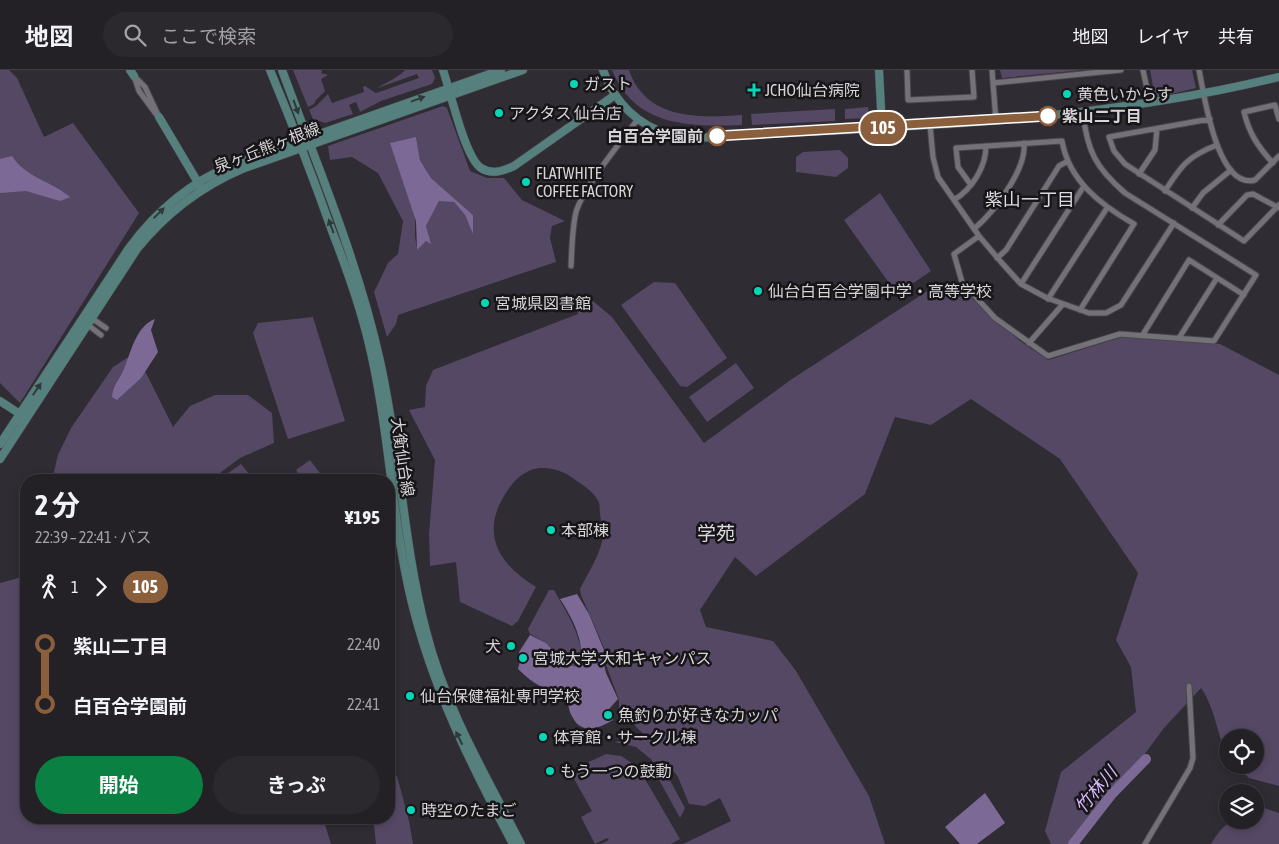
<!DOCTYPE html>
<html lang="ja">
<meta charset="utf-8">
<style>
body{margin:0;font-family:"Asap Condensed","Noto Sans JP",sans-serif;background:#2b292e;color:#f1f3f6;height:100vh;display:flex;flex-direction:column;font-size:19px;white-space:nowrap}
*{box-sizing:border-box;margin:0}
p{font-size:16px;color:#a3a3a7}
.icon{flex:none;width:28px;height:28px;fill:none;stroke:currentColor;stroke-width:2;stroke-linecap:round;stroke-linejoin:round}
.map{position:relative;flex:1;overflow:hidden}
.panel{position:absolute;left:20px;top:404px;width:375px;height:350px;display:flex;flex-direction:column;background:#232126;border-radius:20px;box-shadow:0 2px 8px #0003,0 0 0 1px #403e43}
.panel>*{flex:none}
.badge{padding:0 10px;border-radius:16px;font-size:18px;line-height:32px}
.fabs{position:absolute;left:1219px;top:659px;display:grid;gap:10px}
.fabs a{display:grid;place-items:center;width:45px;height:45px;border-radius:50%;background:#232126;box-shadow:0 2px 8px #0003,0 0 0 1px #403e43;font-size:25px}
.map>.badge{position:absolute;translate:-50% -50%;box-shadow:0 0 0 2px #fff}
.legs{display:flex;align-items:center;gap:8px;height:55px;padding:0 15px;font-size:16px}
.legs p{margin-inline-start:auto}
.head{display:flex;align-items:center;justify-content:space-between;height:85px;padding:0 15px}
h1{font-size:28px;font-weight:700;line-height:38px}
.cta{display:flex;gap:10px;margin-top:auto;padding:10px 15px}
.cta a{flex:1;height:58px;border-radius:30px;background:#0b8043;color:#fff;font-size:20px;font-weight:700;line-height:58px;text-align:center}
.cta a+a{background:#2b292e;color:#f1f3f6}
ul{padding:0 15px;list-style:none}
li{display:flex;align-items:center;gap:18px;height:60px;font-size:19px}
li i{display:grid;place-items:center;width:8px;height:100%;margin:0 6px;background:currentColor}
li i::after{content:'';width:12px;height:12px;margin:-6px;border:4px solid;border-radius:50%;background:#232126}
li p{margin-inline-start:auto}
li:first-child i{background:linear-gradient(#0000 50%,currentColor 0)}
li:last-child i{background:linear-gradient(currentColor 50%,#0000 0)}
header{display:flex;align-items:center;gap:30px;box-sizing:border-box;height:70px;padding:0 25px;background:#232126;border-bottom:1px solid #403e43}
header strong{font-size:24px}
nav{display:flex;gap:28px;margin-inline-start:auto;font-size:18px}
.search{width:350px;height:45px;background:#2b292e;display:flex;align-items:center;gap:12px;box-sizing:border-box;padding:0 18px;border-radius:28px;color:#a3a3a7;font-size:19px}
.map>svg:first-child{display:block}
</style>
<header>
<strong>地図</strong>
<div class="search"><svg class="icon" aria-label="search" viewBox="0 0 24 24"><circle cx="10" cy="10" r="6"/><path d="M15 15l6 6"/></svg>ここで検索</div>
<nav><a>地図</a><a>レイヤ</a><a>共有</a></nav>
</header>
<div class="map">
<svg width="1279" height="774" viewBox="0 0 1279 774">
<rect width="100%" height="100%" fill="#2f2c33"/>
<path fill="#554864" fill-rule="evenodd" d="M 0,0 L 9,0 L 17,8 L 44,67 L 73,53 L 139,143 L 20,333 L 0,313 Z
M 293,0 L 322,0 L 321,3 L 328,5 L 321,9 L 325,21 L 316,30 L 314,34 L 308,37 Z
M 405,0 L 432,0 L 435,8 L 432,14 L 381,31 L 360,42 L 356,32 L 349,35 L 353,44 L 325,53 L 313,49 L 309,40 L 316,36 L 328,24 L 332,33 L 364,22 L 363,17 L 365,16 L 376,23 L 419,8 L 417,4 L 378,18 C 379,16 398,8 405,0 Z
M 612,0 L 629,0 C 646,50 698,48 742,45 L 742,55 C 690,57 635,57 612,0 Z
M 1000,0 L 1083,0 L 1002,8 Z
M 1150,0 L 1192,0 L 1196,18 L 1155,28 Z
M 443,36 L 447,38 L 470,101 L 487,108 L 504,108 L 522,130 L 565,151 L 552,156 L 550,168 L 556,192 L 398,245 L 396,254 L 387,267 L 374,222 L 388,193 L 398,184 L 403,151 L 378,103 L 352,87 L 330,90 L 328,76 ZM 416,67 L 420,90 L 431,108 L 473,145 L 473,163 L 465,145 L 453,131 L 439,131 L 426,156 L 430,173 L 426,171 L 417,179 L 415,166 Z
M 868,37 L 869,48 L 845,49 L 845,39 Z
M 835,39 L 835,51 L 752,55 L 751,44 Z
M 840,80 L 848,88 L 848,98 L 836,107 L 796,102 L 796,87 L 803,82 Z
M 880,123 L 931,201 L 897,224 L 844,150 Z
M 654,212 L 675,213 L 727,288 L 687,317 L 680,316 L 621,235 Z
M 932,218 L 968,225 L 1020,271 L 1048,290 L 1122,267 L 1220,274 L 1279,305 L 1279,716 L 1249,708 L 1234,695 L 1255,695 L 1255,668 L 1228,668 L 1227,686 C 1217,664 1215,638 1201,618 L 1164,658 L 1078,774 L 1051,774 L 1045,761 L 1061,702 L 1136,642 L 1131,597 L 1116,570 L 1138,503 L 1060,389 L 971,329 L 931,355 L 895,347 L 865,424 L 756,506 L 735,487 L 700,540 L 706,557 L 773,571 L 796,601 L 869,726 L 885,774 L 683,774 L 731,751 L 720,728 L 705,736 L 689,734 L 678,707 L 671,698 L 666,703 L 685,738 L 680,748 L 651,695 L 652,690 L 636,677 L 615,672 L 634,668 L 641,671 L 646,667 L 619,639 L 619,630 L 605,592 L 605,580 L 581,525 L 580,519 C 589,501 604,480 603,459 C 603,454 600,449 600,444 C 599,438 601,435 597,429 C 592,420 582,415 574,409 C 563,400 545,395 531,400 C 518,405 511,415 504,426 C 480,466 501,496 536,517 L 518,551 L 512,556 L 460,532 L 456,492 L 430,496 L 429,464 L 435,390 L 409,340 L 425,337 L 426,316 L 433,300 L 578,244 L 575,231 L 587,226 L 612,247 L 704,373 L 792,309 Z
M 313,247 L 345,351 L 288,369 L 253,263 L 258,253 Z
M 130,286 L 139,289 L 173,357 L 190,336 L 215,325 L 248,325 L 272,343 L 274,373 L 240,388 L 216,406 L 215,410 L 52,410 L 58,385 L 71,358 L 113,297 Z
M 736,293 L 754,318 L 707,352 L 689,327 Z
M 310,390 L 325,410 L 303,410 L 296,400 Z
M 241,394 L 254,410 L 218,410 Z
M 26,506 L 26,748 L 323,748 L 331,774 L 0,774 L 0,513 Z
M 549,520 L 554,520 C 562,535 593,581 576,598 L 567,595 L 546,573 L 530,564 L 528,559 Z
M 606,684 L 621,686 L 638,697 L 680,769 L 671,774 L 601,774 L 609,770 L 607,768 L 595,774 L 581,747 L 592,741 L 573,707 L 589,692 Z
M 397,706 L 409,751 L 413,774 L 376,774 L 373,748 L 389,748 L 389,707 Z
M 1264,738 L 1279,743 L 1279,774 L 1211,774 C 1226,751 1228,750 1255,750 L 1255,740 Z"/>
<path fill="#7d6996" d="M 416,67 L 420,90 L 431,108 L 473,145 L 473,164 L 465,145 L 454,132 L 439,131 L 426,156 L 431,174 L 426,171 L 417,180 L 416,151 L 390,73 Z
M 12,86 C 25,107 51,111 70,127 L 60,131 L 26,121 L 0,123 L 0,89 Z
M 155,249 L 151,260 L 158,282 L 141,308 L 117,330 L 112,327 C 113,315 120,309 124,299 C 131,282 136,256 155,249 Z
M 577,524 L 589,544 L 604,580 L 602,586 L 606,603 L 618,629 L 609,639 L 613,650 C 600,658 582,665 573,648 C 568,641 569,632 565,625 L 569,620 C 544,621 536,616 518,599 L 521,587 L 519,582 L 530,565 L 546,573 L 567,595 L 578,597 C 588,575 571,546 560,529 Z
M 985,723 L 1005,753 L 977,774 L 960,774 L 945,757 Z"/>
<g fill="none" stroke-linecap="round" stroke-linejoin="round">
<path stroke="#7d6996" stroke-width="10" d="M 1073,774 L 1112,724 L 1146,689"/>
<g stroke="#49474c" stroke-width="7">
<path id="street" d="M 907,0 L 908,30 L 974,27 L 972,0
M 992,0 L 996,51
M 1143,0 L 1150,33
M 1199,0 C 1204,24 1217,120 1255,110 L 1279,86
M 134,6 L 145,17 L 159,47
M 135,9 L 139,21 L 156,44
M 993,13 L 1121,0
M 1210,49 L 1109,67 L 1114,81 L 1125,94 L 1244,171 L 1279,135
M 930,55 L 933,87 L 938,107 L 979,166 L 1001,192 L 1021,214 L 1047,228 L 1089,243 L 1106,243 L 1121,235 L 1174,153
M 1273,93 C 1258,77 1249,63 1244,42 L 1275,35 L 1279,49
M 1139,104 L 1155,80 L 1157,59
M 971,115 L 958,97 L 956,78 L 1062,71 C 1069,111 1101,135 1134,154 L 1080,240
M 1165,121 C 1181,96 1188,86 1217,75
M 954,130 C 972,119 986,97 986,76
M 1192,138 L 1203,123 L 1231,100
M 1218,155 L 1247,125 L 1253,124 L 1279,138
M 974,159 C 994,142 1027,99 1024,73
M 979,166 L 954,184 L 962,212 L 995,248 L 1048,286 L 1120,264 L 1214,271 L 1256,205 L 1125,123 C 1096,98 1087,81 1083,43
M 997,188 L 1006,180 L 1059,96 L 1068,91
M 571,196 C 572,179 572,159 576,142 C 584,116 621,72 638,49
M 1021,214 L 1084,116
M 1048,229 L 1107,138
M 90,247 L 106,258
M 88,255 L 101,265
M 1142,266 L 1189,190 L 1244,225
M 1179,268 L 1217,208
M 1029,273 L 1063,234
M 1145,774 L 1190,698 L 1193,688 L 1189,616"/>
</g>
<g stroke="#49474c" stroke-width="9">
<path id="secondary" d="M 130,0 L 134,6
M 270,0 C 292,53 313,107 332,161 C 346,197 359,233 368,270 C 389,355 391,444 411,529 C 432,617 471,695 513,774
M 282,0 C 317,95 358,191 380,291 C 400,380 403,473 426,561 C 445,637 486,706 521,774
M 443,0 C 450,20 465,88 481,98 C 492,105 503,101 514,96 L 615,25
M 603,0 C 614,32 638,56 671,65 C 689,70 709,67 728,66 C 753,64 778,63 803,62 C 966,54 1120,46 1279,7
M 879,0 L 882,58
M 159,47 L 200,116
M 0,331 L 23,346
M 0,374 L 129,178 C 157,140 191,112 234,94 L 501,0
M 0,389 L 137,179 C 166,143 200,117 242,99 L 523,0"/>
</g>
<use href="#street" stroke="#747178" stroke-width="5"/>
<use href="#secondary" stroke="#56807d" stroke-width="8"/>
</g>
<defs><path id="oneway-solid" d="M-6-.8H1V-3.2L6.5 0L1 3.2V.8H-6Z" transform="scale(1.25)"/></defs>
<g fill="#2d3a3b">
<use href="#oneway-solid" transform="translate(418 29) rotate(-20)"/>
<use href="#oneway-solid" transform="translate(296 37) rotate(70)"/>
<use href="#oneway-solid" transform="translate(159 143) rotate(-44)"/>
<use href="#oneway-solid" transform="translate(331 156) rotate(-110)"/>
<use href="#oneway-solid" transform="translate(37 319) rotate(-56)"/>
<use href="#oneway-solid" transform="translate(459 668) rotate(-116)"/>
</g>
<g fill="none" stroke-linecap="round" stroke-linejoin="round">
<g stroke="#fff" stroke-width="11">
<path id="line-1" d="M 717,66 L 1048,46"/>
</g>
<use href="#line-1" stroke="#8b5e3c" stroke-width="8"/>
</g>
<g fill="#06d5b6" stroke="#171518" stroke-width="2">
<circle cx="574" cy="14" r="5"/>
<path d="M751.5 12.5h5v5h5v5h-5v5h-5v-5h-5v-5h5z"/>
<circle cx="1067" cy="24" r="5"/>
<circle cx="499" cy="43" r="5"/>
<circle cx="526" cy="112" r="5"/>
<circle cx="758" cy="221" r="5"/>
<circle cx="485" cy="233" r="5"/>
<circle cx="551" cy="460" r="5"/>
<circle cx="511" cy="576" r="5"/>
<circle cx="523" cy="588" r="5"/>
<circle cx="410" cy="626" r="5"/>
<circle cx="608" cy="645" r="5"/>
<circle cx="543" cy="667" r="5"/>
<circle cx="550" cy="701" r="5"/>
<circle cx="411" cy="740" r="5"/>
</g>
<g fill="#fff" stroke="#8b5e3c" stroke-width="2.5">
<circle cx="1048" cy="46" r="9"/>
<circle cx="717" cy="66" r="9"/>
</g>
<g text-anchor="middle" stroke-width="5" stroke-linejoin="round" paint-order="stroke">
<g font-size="16" fill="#d6d4d8" stroke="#171518" text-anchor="start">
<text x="584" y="20">ガスト</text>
<text x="765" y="26">JCHO仙台病院</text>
<text x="1077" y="30">黄色いからす</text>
<text x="509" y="49">アクタス 仙台店</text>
<text x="536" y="109">FLATWHITE<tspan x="536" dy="18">COFFEE FACTORY</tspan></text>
<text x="768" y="227">仙台白百合学園中学・高等学校</text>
<text x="495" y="239">宮城県図書館</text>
<text x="561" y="466">本部棟</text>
<text x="501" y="582" text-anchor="end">犬</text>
<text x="533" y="594">宮城大学 大和キャンパス</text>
<text x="420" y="632">仙台保健福祉専門学校</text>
<text x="618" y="651">魚釣りが好きなカッパ</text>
<text x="553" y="673">体育館・サークル棟</text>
<text x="560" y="707">もう一つの鼓動</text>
<text x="421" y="746">時空のたまご</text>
</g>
<g font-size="16" font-weight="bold" fill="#d6d4d8" stroke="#171518" text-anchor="start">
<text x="1062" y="52">紫山二丁目</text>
<text x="703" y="72" text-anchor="end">白百合学園前</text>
</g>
<g font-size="16" fill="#d6d4d8" stroke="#171518">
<text transform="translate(267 77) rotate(-21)" y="6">泉ヶ丘熊ヶ根線</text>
<text transform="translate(403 387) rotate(82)" y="6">大衡仙台線</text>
</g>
<g font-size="18" fill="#dcd9e1" stroke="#171518">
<text x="1030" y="136">紫山一丁目</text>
</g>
<g font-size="18" font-style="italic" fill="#d6b6fd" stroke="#171518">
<text transform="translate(1096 720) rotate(-50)" y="6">竹林川</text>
</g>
<g font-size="19" fill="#dcd9e1" stroke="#171518">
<text x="716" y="470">学苑</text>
</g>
</g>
</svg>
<div class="fabs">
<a><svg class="icon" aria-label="locate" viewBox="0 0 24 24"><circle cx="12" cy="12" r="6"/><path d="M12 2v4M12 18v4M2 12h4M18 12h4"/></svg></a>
<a><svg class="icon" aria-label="layers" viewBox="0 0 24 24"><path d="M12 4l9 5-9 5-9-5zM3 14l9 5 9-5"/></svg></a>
</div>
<b class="badge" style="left:883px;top:58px;background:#8b5e3c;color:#fff">105</b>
<section class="panel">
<div class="head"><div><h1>2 分</h1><p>22:39 – 22:41 · バス</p></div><b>¥195</b></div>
<div class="legs"><svg class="icon" aria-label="walk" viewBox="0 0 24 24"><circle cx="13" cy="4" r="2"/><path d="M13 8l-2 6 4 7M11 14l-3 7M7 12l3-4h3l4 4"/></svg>1<svg class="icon" aria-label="forward" viewBox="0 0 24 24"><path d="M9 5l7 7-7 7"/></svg><b class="badge" style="background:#8b5e3c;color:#fff">105</b></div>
<ul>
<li><i style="color:#8b5e3c"></i><b>紫山二丁目</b><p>22:40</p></li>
<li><i style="color:#8b5e3c"></i><b>白百合学園前</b><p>22:41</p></li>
</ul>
<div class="cta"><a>開始</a><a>きっぷ</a></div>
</section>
</div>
